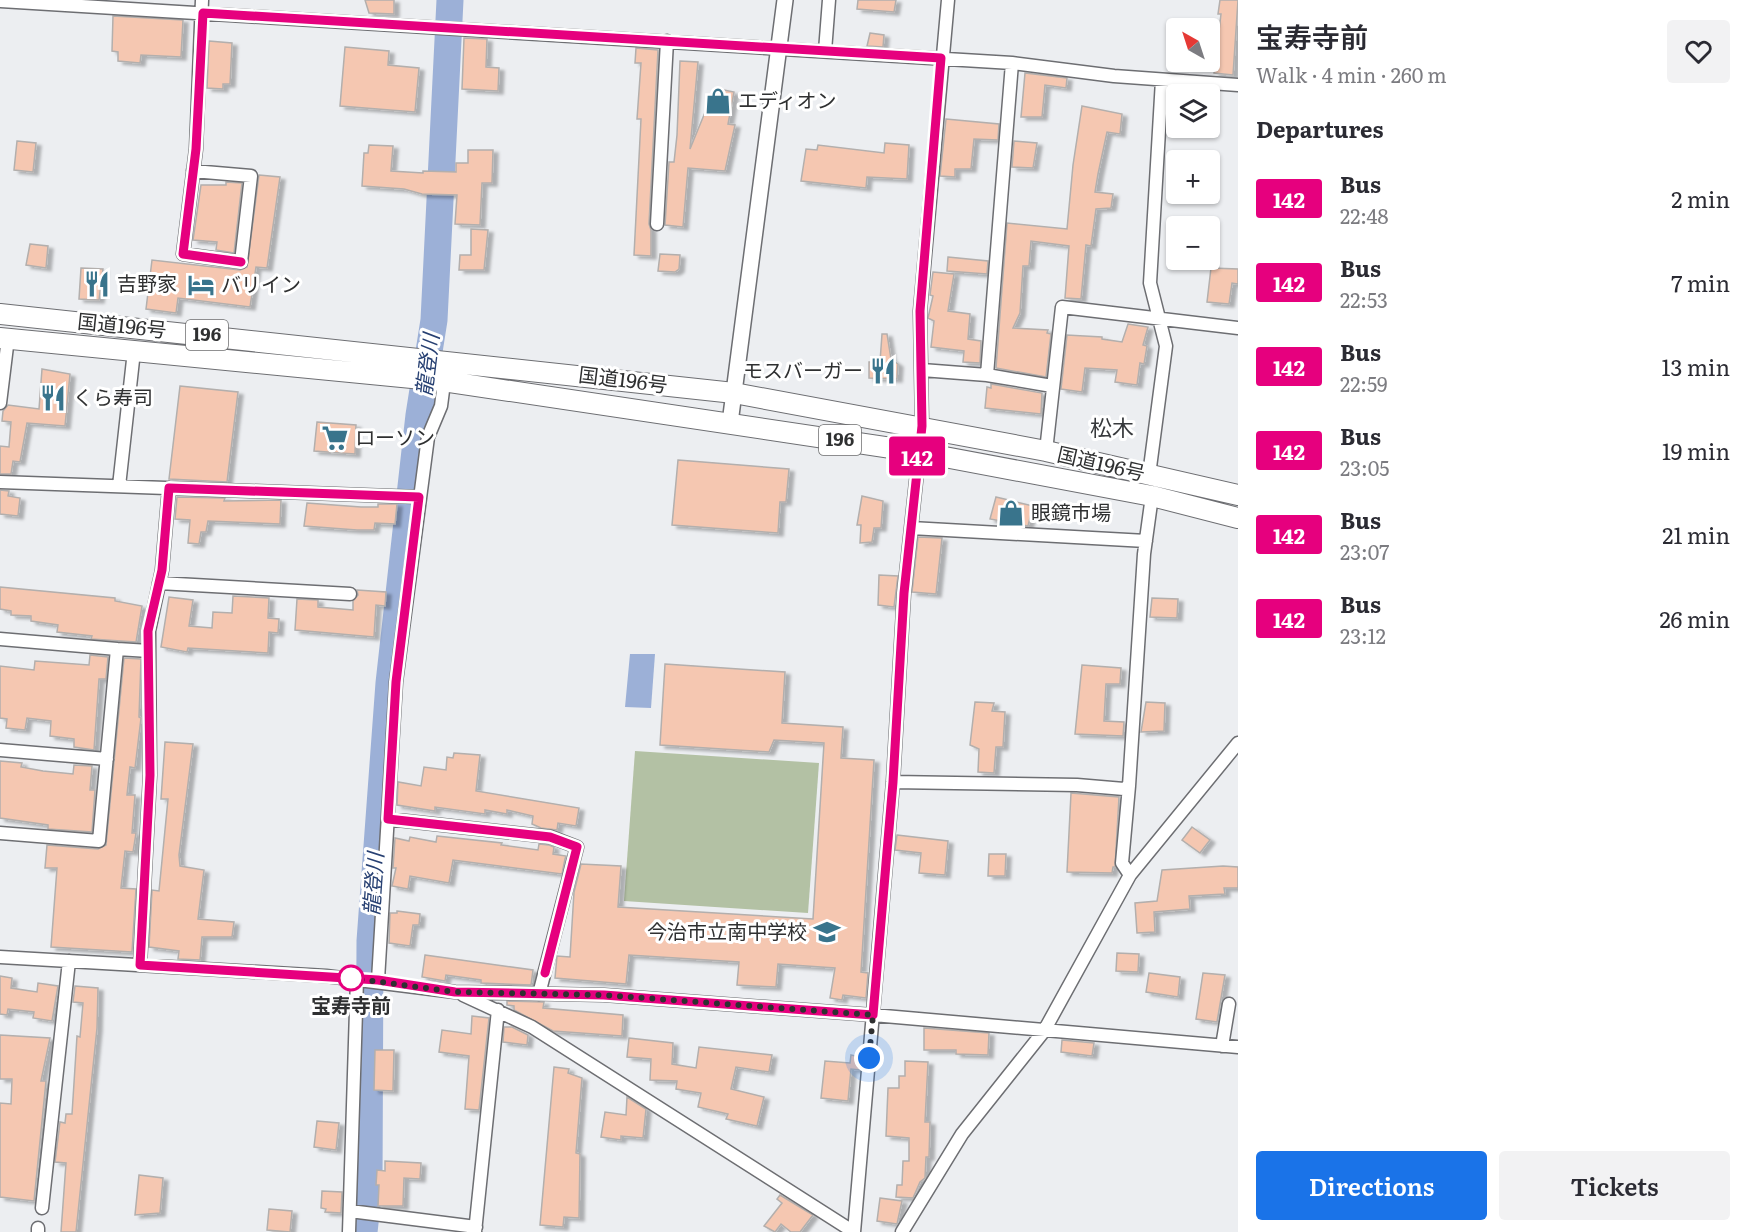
<!DOCTYPE html>
<meta charset="utf-8">
<style>
body{margin:0;font-family:Literata,"Noto Sans JP",serif;background:#f2f2f3;color:#2b2b33;height:100vh;display:flex;flex-direction:column;font-size:22px;white-space:nowrap}
*{box-sizing:border-box;margin:0}
p{font-size:20px;color:#7c7c81}
.icon{flex:none;width:33px;height:33px;fill:none;stroke:currentColor;stroke-width:2;stroke-linecap:round;stroke-linejoin:round}
.map{position:relative;flex:1;overflow:hidden}
.sheet{display:flex;flex-direction:column;background:#fff;width:510px}
.sheet>*{flex:none}
.badge{padding:0 12px;border-radius:4px;font-size:21px;line-height:39px}
.needle{width:39px;rotate:321deg}
.buttons{position:absolute;left:1166px;top:18px;display:grid;gap:12px}
.buttons a{display:grid;place-items:center;width:54px;height:54px;border-radius:6px;background:#fff;box-shadow:0 2px 4px #0004;font-size:30px}
.you{position:absolute;width:30px;height:30px;margin:-15px;border:4px solid #fff;border-radius:50%;background:#1a73e8;box-shadow:0 0 0 9px #1a73e833}
.map>.badge{position:absolute;translate:-50% -50%;box-shadow:0 0 0 3px #fff}
h2{padding:0 18px;font-size:22px;line-height:54px}
.round{display:grid;place-items:center;flex:none;width:63px;height:63px;border-radius:6px;background:#f2f2f3}
.headline{display:flex;align-items:center;justify-content:space-between;height:102px;padding:0 18px}
h1{font-size:28px;font-weight:600;line-height:45px}
.cta{display:flex;gap:12px;margin-top:auto;padding:12px 18px}
.cta a{flex:1;height:69px;border-radius:6px;background:#1a73e8;color:#fff;font-size:24px;font-weight:600;line-height:69px;text-align:center}
.cta a+a{background:#f2f2f3;color:#2b2b33}
ul{padding:0;list-style:none}
li{display:flex;align-items:center;gap:18px;height:84px;padding:0 18px}
li div{flex:1}
li b{display:block;font-size:22px}
li em{font-style:normal}
li .badge{min-width:66px;font-weight:700;text-align:center}
main{display:flex;flex:1;min-height:0}
.map>svg:first-child{display:block}
</style>
<main>
<div class="map">
<svg width="1238" height="1232" viewBox="0 0 1238 1232">
<defs>
<filter id="shadow"><feDropShadow dx="5" dy="3" stdDeviation="1.5" flood-color="#0004"/></filter>
</defs>
<rect width="100%" height="100%" fill="#eceef1"/>
<path fill="#b3c1a4" d="M 635,751 L 819,763 L 808,913 L 624,901 Z"/>
<path fill="#9cb0d7" d="M 630,654 L 655,654 L 651,708 L 625,707 Z"/>
<g fill="none" stroke-linecap="round" stroke-linejoin="round">
<path stroke="#9cb0d7" stroke-width="27" d="M 364,1232 L 369,1187 L 370,941 L 389,683 L 419,415 L 434,320 L 450,0"/>
</g>
<path fill="#f5c7b1" stroke="#b3afad" stroke-width="1.5" filter="url(#shadow)" d="M 365,0 L 394,0 L 394,14 L 369,13 Z
M 858,0 L 896,0 L 894,12 L 857,9 Z
M 1220,0 L 1238,0 L 1233,75 L 1214,73 L 1221,14 L 1218,14 Z
M 113,16 L 183,20 L 181,57 L 141,55 L 140,63 L 118,61 L 118,52 L 112,51 Z
M 870,33 L 884,35 L 883,47 L 867,46 Z
M 464,38 L 487,39 L 486,67 L 499,68 L 498,91 L 462,89 Z
M 209,41 L 232,43 L 230,84 L 223,84 L 223,89 L 207,88 Z
M 345,47 L 389,51 L 388,65 L 419,68 L 415,112 L 340,106 Z
M 636,48 L 658,50 L 649,224 L 651,230 L 651,256 L 634,255 L 641,119 L 637,119 L 641,63 L 635,63 Z
M 680,61 L 698,62 L 690,149 L 715,88 L 734,92 L 728,124 L 735,125 L 725,171 L 688,168 L 683,227 L 665,225 L 669,162 L 674,162 L 677,135 Z
M 1025,73 L 1067,78 L 1066,88 L 1045,85 L 1042,117 L 1021,117 Z
M 1082,106 L 1122,114 L 1120,134 L 1107,132 L 1098,174 L 1095,192 L 1113,194 L 1111,208 L 1096,209 L 1091,246 L 1086,245 L 1081,299 L 1065,298 L 1069,246 L 1031,241 L 1029,266 L 1023,266 L 1020,313 L 1013,328 L 1048,330 L 1047,333 L 1051,334 L 1046,377 L 996,368 L 1007,223 L 1067,229 L 1073,165 Z
M 946,119 L 999,124 L 998,140 L 974,139 L 971,169 L 955,169 L 955,177 L 940,176 Z
M 17,141 L 36,143 L 33,172 L 14,170 Z
M 1014,141 L 1037,143 L 1033,168 L 1012,167 Z
M 885,143 L 909,145 L 907,179 L 867,177 L 866,188 L 801,181 L 806,149 L 817,150 L 818,145 L 884,153 Z
M 369,145 L 393,146 L 391,171 L 423,173 L 423,171 L 456,172 L 456,163 L 468,163 L 468,150 L 493,150 L 492,183 L 482,183 L 480,225 L 455,224 L 457,195 L 422,194 L 404,189 L 362,186 L 364,153 L 368,153 Z
M 259,175 L 280,177 L 267,268 L 256,267 L 250,307 L 178,298 L 176,313 L 146,309 L 152,260 L 240,270 L 247,267 Z
M 226,182 L 242,183 L 234,253 L 216,250 L 217,242 L 193,240 L 201,185 L 226,185 Z
M 471,229 L 488,230 L 484,270 L 459,270 L 460,255 L 471,255 Z
M 30,244 L 48,246 L 46,268 L 26,265 Z
M 660,254 L 680,255 L 679,269 L 675,272 L 658,271 Z
M 948,257 L 988,261 L 987,274 L 947,271 Z
M 81,268 L 103,269 L 99,300 L 79,299 Z
M 1211,268 L 1238,269 L 1238,284 L 1232,283 L 1229,304 L 1207,302 Z
M 933,272 L 954,274 L 948,311 L 970,314 L 968,339 L 981,341 L 980,363 L 963,362 L 964,351 L 931,347 L 934,321 L 928,318 L 933,296 L 930,295 Z
M 1128,324 L 1148,327 L 1143,345 L 1147,346 L 1144,364 L 1140,363 L 1137,385 L 1115,382 L 1117,370 L 1085,368 L 1082,392 L 1061,389 L 1067,335 L 1102,337 L 1102,339 L 1122,342 Z
M 882,334 L 887,334 L 891,359 L 898,364 L 897,379 L 869,378 L 869,362 L 880,362 Z
M 42,369 L 70,374 L 65,426 L 27,423 L 20,462 L 13,461 L 11,474 L 0,474 L 0,446 L 9,447 L 11,422 L 2,421 L 3,411 L 8,405 L 39,409 Z
M 991,384 L 1042,393 L 1041,414 L 985,408 L 987,387 L 991,388 Z
M 180,386 L 238,392 L 227,482 L 169,479 Z
M 317,422 L 356,425 L 355,454 L 314,451 Z
M 678,460 L 789,469 L 786,502 L 780,502 L 778,533 L 672,525 Z
M 0,490 L 9,491 L 8,496 L 20,498 L 18,516 L 0,514 Z
M 862,496 L 883,501 L 881,528 L 874,528 L 872,542 L 860,543 L 861,525 L 857,525 Z
M 177,497 L 225,498 L 224,501 L 281,500 L 280,524 L 208,521 L 206,532 L 201,532 L 199,544 L 188,543 L 190,520 L 175,519 Z
M 996,497 L 1033,506 L 1028,526 L 990,519 Z
M 307,503 L 361,507 L 378,507 L 378,504 L 397,504 L 395,524 L 375,523 L 374,530 L 357,530 L 304,526 Z
M 918,537 L 942,538 L 936,594 L 912,592 Z
M 879,575 L 898,576 L 894,607 L 878,605 Z
M 0,587 L 115,598 L 115,601 L 142,606 L 136,642 L 91,639 L 92,636 L 57,632 L 58,625 L 31,621 L 31,616 L 11,615 L 11,611 L 0,609 Z
M 357,590 L 386,592 L 385,606 L 376,605 L 374,637 L 295,630 L 297,599 L 318,600 L 318,607 L 353,610 L 353,601 L 358,595 Z
M 233,596 L 269,598 L 268,618 L 279,619 L 278,633 L 269,632 L 268,653 L 188,648 L 187,652 L 161,647 L 169,597 L 193,600 L 189,626 L 212,628 L 213,612 L 232,613 Z
M 1152,598 L 1178,599 L 1177,618 L 1150,617 Z
M 90,655 L 108,657 L 106,679 L 99,679 L 94,750 L 74,747 L 74,739 L 50,736 L 51,721 L 27,718 L 25,730 L 6,728 L 7,719 L 0,718 L 0,666 L 34,670 L 35,661 L 89,665 Z
M 124,658 L 141,659 L 139,717 L 141,718 L 135,768 L 130,767 L 127,795 L 135,795 L 132,833 L 136,833 L 133,852 L 125,851 L 121,888 L 136,889 L 132,952 L 51,947 L 57,868 L 45,868 L 47,845 L 98,849 L 106,845 Z
M 665,664 L 785,672 L 782,723 L 843,727 L 841,758 L 874,760 L 861,972 L 868,973 L 866,998 L 843,995 L 842,1000 L 830,998 L 835,968 L 778,964 L 776,987 L 753,986 L 737,985 L 739,962 L 629,955 L 626,984 L 555,978 L 557,956 L 570,957 L 574,892 L 581,864 L 621,866 L 618,907 L 813,919 L 824,743 L 774,740 L 769,752 L 660,745 Z
M 1082,665 L 1121,668 L 1120,684 L 1106,684 L 1104,721 L 1124,722 L 1123,736 L 1075,734 Z
M 975,702 L 994,703 L 992,711 L 1005,712 L 1003,747 L 996,747 L 994,773 L 978,772 L 979,749 L 970,745 Z
M 1146,702 L 1165,703 L 1164,731 L 1141,732 Z
M 165,742 L 193,744 L 179,855 L 180,866 L 204,870 L 198,919 L 234,922 L 232,937 L 202,937 L 200,960 L 178,959 L 179,951 L 149,947 L 152,890 L 159,891 L 168,799 L 161,799 Z
M 454,753 L 480,755 L 476,791 L 579,808 L 576,826 L 558,823 L 557,830 L 541,828 L 532,824 L 533,816 L 507,810 L 507,814 L 485,810 L 485,814 L 435,807 L 435,811 L 397,805 L 398,782 L 421,786 L 424,767 L 446,770 L 447,757 L 453,758 Z
M 0,761 L 22,763 L 21,767 L 43,771 L 73,774 L 74,765 L 92,766 L 90,790 L 95,790 L 92,832 L 48,829 L 48,825 L 0,818 Z
M 1071,793 L 1119,797 L 1115,867 L 1113,867 L 1112,873 L 1067,872 Z
M 1192,827 L 1210,840 L 1200,853 L 1182,840 Z
M 897,835 L 948,841 L 945,875 L 919,873 L 921,853 L 895,850 Z
M 437,836 L 502,843 L 501,845 L 538,850 L 539,844 L 549,845 L 554,847 L 553,854 L 566,856 L 565,859 L 562,874 L 453,860 L 449,883 L 410,876 L 408,889 L 392,886 L 396,868 L 393,868 L 395,838 L 409,841 L 410,837 L 436,842 Z
M 989,854 L 1006,854 L 1005,876 L 988,876 Z
M 1223,866 L 1238,867 L 1238,888 L 1224,888 L 1225,894 L 1189,896 L 1190,909 L 1154,912 L 1155,932 L 1137,933 L 1135,903 L 1157,901 L 1162,870 Z
M 397,911 L 420,914 L 419,925 L 413,925 L 410,946 L 389,943 L 390,913 L 397,913 Z
M 1117,953 L 1139,954 L 1138,972 L 1116,971 Z
M 425,955 L 533,970 L 531,985 L 481,983 L 481,980 L 446,975 L 445,981 L 422,977 Z
M 1149,973 L 1180,977 L 1178,997 L 1146,992 Z
M 1203,973 L 1225,975 L 1217,1022 L 1196,1019 Z
M 0,976 L 12,978 L 11,988 L 37,992 L 38,983 L 58,986 L 52,1021 L 33,1018 L 34,1012 L 8,1009 L 7,1015 L 0,1014 Z
M 75,986 L 98,988 L 97,1028 L 76,1232 L 61,1232 L 66,1163 L 55,1162 L 60,1122 L 65,1123 L 66,1114 L 72,1114 L 77,1036 L 80,1037 L 83,1003 L 73,1002 Z
M 507,1001 L 544,1002 L 543,1008 L 623,1015 L 622,1036 L 553,1031 L 514,1010 L 514,1006 L 507,1005 Z
M 472,1016 L 489,1018 L 479,1110 L 465,1109 L 469,1056 L 439,1052 L 442,1030 L 471,1034 Z
M 504,1027 L 512,1027 L 528,1035 L 527,1045 L 503,1042 Z
M 924,1028 L 989,1033 L 988,1055 L 956,1054 L 956,1050 L 924,1050 Z
M 0,1035 L 50,1038 L 41,1081 L 46,1081 L 34,1201 L 0,1197 L 0,1103 L 11,1104 L 12,1079 L 0,1079 Z
M 629,1038 L 673,1043 L 672,1064 L 696,1068 L 699,1047 L 772,1055 L 769,1072 L 736,1067 L 731,1089 L 764,1097 L 757,1126 L 726,1119 L 728,1114 L 698,1107 L 701,1093 L 676,1089 L 677,1081 L 650,1080 L 651,1059 L 627,1057 Z
M 1062,1040 L 1094,1043 L 1092,1056 L 1061,1052 Z
M 375,1050 L 394,1050 L 393,1091 L 374,1090 Z
M 851,1055 L 861,1057 L 860,1070 L 851,1069 L 848,1101 L 821,1098 L 825,1061 L 850,1063 Z
M 905,1061 L 928,1062 L 925,1122 L 930,1122 L 929,1157 L 926,1157 L 925,1178 L 920,1182 L 913,1198 L 896,1197 L 897,1185 L 902,1185 L 903,1161 L 909,1161 L 909,1138 L 886,1136 L 888,1088 L 899,1088 L 899,1076 L 905,1076 Z
M 554,1067 L 569,1069 L 568,1073 L 582,1078 L 576,1153 L 580,1154 L 579,1218 L 564,1217 L 563,1227 L 540,1225 Z
M 627,1097 L 646,1109 L 643,1138 L 621,1136 L 621,1140 L 601,1137 L 605,1112 L 626,1115 Z
M 317,1121 L 339,1123 L 336,1150 L 314,1147 Z
M 385,1161 L 421,1163 L 420,1179 L 404,1178 L 403,1206 L 378,1206 L 379,1185 L 376,1185 L 377,1170 L 385,1171 Z
M 139,1175 L 163,1178 L 160,1213 L 135,1215 Z
M 322,1191 L 342,1192 L 341,1213 L 325,1212 L 326,1209 L 321,1208 Z
M 780,1195 L 813,1215 L 800,1232 L 791,1232 L 781,1224 L 775,1232 L 764,1226 L 782,1203 L 777,1199 Z
M 880,1198 L 902,1201 L 897,1224 L 877,1221 Z
M 269,1209 L 292,1211 L 290,1232 L 267,1230 Z"/>
<g fill="none" stroke-linecap="round" stroke-linejoin="round">
<g stroke="#6d6e72" stroke-width="15">
<path id="minor" d="M 0,1 L 1012,63 L 1114,76 L 1238,85
M 825,51 L 829,0
M 193,171 L 251,176 L 241,262 L 183,254 L 196,149 L 202,0
M 657,224 L 667,41
M 922,370 L 987,375 L 1052,386
M 987,375 L 1012,63
M 0,403 L 8,338
M 1046,451 L 1062,307 L 1238,328
M 1149,475 L 1166,346 L 1150,283 L 1162,80
M 0,482 L 419,497
M 119,486 L 134,351
M 911,528 L 1146,541
M 159,583 L 350,594
M 0,639 L 117,649 L 99,841 L 0,833
M 117,649 L 149,651
M 0,750 L 107,759
M 893,782 L 1077,785 L 1124,789 L 1129,786 L 1144,554 L 1152,496
M 1129,786 L 1122,863 L 1130,875
M 388,819 L 551,837 L 577,847 L 539,994
M 0,957 L 326,976 L 455,992 L 604,995 L 873,1015 L 1238,1047
M 140,965 L 150,775 L 149,631 L 162,570 L 169,488
M 378,980 L 396,682 L 428,437 L 441,406 L 445,375
M 463,995 L 532,1027 L 854,1232
M 1222,1046 L 1229,1004
M 42,1208 L 69,961
M 350,1211 L 476,1227
M 38,1232 L 38,1228
M 349,1232 L 357,979
M 475,1232 L 498,1010
M 854,1232 L 893,782 L 904,593 L 922,426 L 920,311 L 948,0
M 902,1232 L 962,1134 L 1044,1031 L 1130,875 L 1238,743"/>
</g>
<g stroke="#6d6e72" stroke-width="18">
<path id="tertiary" d="M 730,423 L 785,0"/>
</g>
<g stroke="#6d6e72" stroke-width="22">
<path id="trunk" d="M 0,314 L 734,393 L 1046,451 L 1238,495
M 0,338 L 443,381 L 918,452 L 1152,496 L 1238,518"/>
</g>
<use href="#minor" stroke="#fff" stroke-width="12"/>
<use href="#tertiary" stroke="#fff" stroke-width="15"/>
<use href="#trunk" stroke="#fff" stroke-width="20"/>
</g>
<g fill="none" stroke-linecap="round" stroke-linejoin="round">
<g stroke="#fff" stroke-width="14">
<path id="line" d="M 241,262 L 183,254 L 196,149 L 203,13 L 941,58 L 920,311 L 922,426 L 904,593 L 893,782 L 873,1015 L 604,995 L 455,992 L 378,980 L 140,965 L 150,775 L 148,631 L 162,570 L 169,488 L 419,497 L 396,682 L 388,819 L 550,837 L 577,847 L 545,973"/>
</g>
<use href="#line" stroke="#e6007e" stroke-width="9"/>
<path stroke="#2f3031" stroke-width="6" stroke-dasharray="0 10.8" d="M 351,978 L 455,992 L 604,995 L 873,1015 L 869,1058"/>
</g>
<defs>
<g id="shop-bare" transform="scale(2.07)"><path d="M-5-2.5h2.3a2.7 3.5 0 0 1 5.4 0H5L5.5 6h-11ZM-1.5-2.5h3a1.5 2.3 0 0 0-3 0Z" fill="#39748c" stroke="#fff" stroke-width="2.5" paint-order="stroke"/></g>
<g id="restaurant-bare" transform="scale(2.07)"><path d="M-5-6h1v4h1v-4h1v4h1v-4h1v5L-1.5 .5V6h-2V.5L-5-1ZM5-6V6H3V1.5H1.5Q1.5-4 5-6Z" fill="#39748c" stroke="#fff" stroke-width="2.5" paint-order="stroke"/></g>
<g id="hotel-bare" transform="scale(2.07)"><path d="M-6-4.5h1.5V1H6V5H4.5V3h-9V5H-6ZM-4 0a1.8 1.8 0 1 1 3.6 0ZM.5 0V-2.5h3Q6-2.5 6 0Z" fill="#39748c" stroke="#fff" stroke-width="2.5" paint-order="stroke"/></g>
<g id="supermarket-bare" transform="scale(2.07)"><path d="M-6-5.5h2.5l.6 2H6L4.5 2H-2.5L-4.4-4H-6ZM-1.5 3.2a1.3 1.3 0 1 0 .1 0ZM3 3.2a1.3 1.3 0 1 0 .1 0Z" fill="#39748c" stroke="#fff" stroke-width="2.5" paint-order="stroke"/></g>
<g id="school-bare" transform="scale(2.07)"><path d="M0-5L7-2L0 1L-7-2ZM-4 1L0 2.5L4 1V4Q0 6-4 4Z" fill="#39748c" stroke="#fff" stroke-width="2.5" paint-order="stroke"/></g>
</defs>
<g fill-rule="evenodd">
<use href="#shop-bare" x="718" y="101"/>
<use href="#restaurant-bare" x="97" y="284"/>
<use href="#hotel-bare" x="201" y="285"/>
<use href="#restaurant-bare" x="883" y="371"/>
<use href="#restaurant-bare" x="53" y="398"/>
<use href="#supermarket-bare" x="335" y="438"/>
<use href="#shop-bare" x="1011" y="513"/>
<use href="#school-bare" x="827" y="932"/>
</g>
<circle fill="#fff" stroke="#e6007e" stroke-width="3" cx="351" cy="978" r="12"/>
<g text-anchor="middle" stroke-width="6" stroke-linejoin="round" paint-order="stroke">
<g fill="#fff" stroke="#6d6e6f" stroke-width="1.5">
<rect x="186" y="320" width="42" height="30" rx="4.5"/>
<rect x="819" y="425" width="42" height="30" rx="4.5"/>
</g>
<g font-size="18" font-weight="bold" fill="#2f3031">
<text x="207" y="341">196</text>
<text x="840" y="446">196</text>
</g>
<g font-size="20" fill="#2f3031" stroke="#fff" text-anchor="start">
<text x="738" y="108">エディオン</text>
<text x="117" y="291">吉野家</text>
<text x="221" y="292">バリイン</text>
<text x="863" y="378" text-anchor="end">モスバーガー</text>
<text x="73" y="405">くら寿司</text>
<text x="355" y="445">ローソン</text>
<text x="1031" y="520">眼鏡市場</text>
<text x="807" y="939" text-anchor="end">今治市立南中学校</text>
</g>
<g font-size="20" fill="#2f3031" stroke="#fff">
<text transform="translate(122 326) rotate(6)" y="7">国道196号</text>
<text transform="translate(623 380) rotate(7)" y="7">国道196号</text>
<text transform="translate(1101 464) rotate(13)" y="7">国道196号</text>
</g>
<g font-size="20" font-weight="bold" fill="#2f3031" stroke="#fff">
<text x="351" y="1013">宝寿寺前</text>
</g>
<g font-size="21" font-style="italic" fill="#274072" stroke="#fff">
<text transform="translate(428 365) rotate(-83)" y="7">龍登川</text>
<text transform="translate(374 884) rotate(-86)" y="7">龍登川</text>
</g>
<g font-size="22" fill="#37393c" stroke="#fff">
<text x="1112" y="436">松木</text>
</g>
</g>
</svg>
<div class="buttons">
<a><svg class="needle" viewBox="-14 -14 28 28"><path d="M0-13l5 13h-10z" fill="#e53935"/><path d="M0 13l5-13h-10z" fill="#7c7c81"/></svg></a>
<a><svg class="icon" aria-label="layers" viewBox="0 0 24 24"><path d="M12 4l9 5-9 5-9-5zM3 14l9 5 9-5"/></svg></a>
<a>+</a>
<a>−</a>
</div>
<div class="you" style="left:869px;top:1058px"></div>
<b class="badge" style="left:917px;top:456px;background:#e6007e;color:#fff">142</b>
</div>
<section class="sheet">
<div class="headline"><div><h1>宝寿寺前</h1><p>Walk · 4 min · 260 m</p></div><a class="round"><svg class="icon" aria-label="heart" viewBox="0 0 24 24"><path d="M12 20l-8-8c-3-5 5-10 8-4 3-6 11-1 8 4z"/></svg></a></div>
<h2>Departures</h2>
<ul>
<li><span class="badge" style="background:#e6007e;color:#fff">142</span><div><b>Bus</b><p>22:48</p></div><em>2 min</em></li>
<li><span class="badge" style="background:#e6007e;color:#fff">142</span><div><b>Bus</b><p>22:53</p></div><em>7 min</em></li>
<li><span class="badge" style="background:#e6007e;color:#fff">142</span><div><b>Bus</b><p>22:59</p></div><em>13 min</em></li>
<li><span class="badge" style="background:#e6007e;color:#fff">142</span><div><b>Bus</b><p>23:05</p></div><em>19 min</em></li>
<li><span class="badge" style="background:#e6007e;color:#fff">142</span><div><b>Bus</b><p>23:07</p></div><em>21 min</em></li>
<li><span class="badge" style="background:#e6007e;color:#fff">142</span><div><b>Bus</b><p>23:12</p></div><em>26 min</em></li>
</ul>
<div class="cta"><a>Directions</a><a>Tickets</a></div>
</section>
</main>
